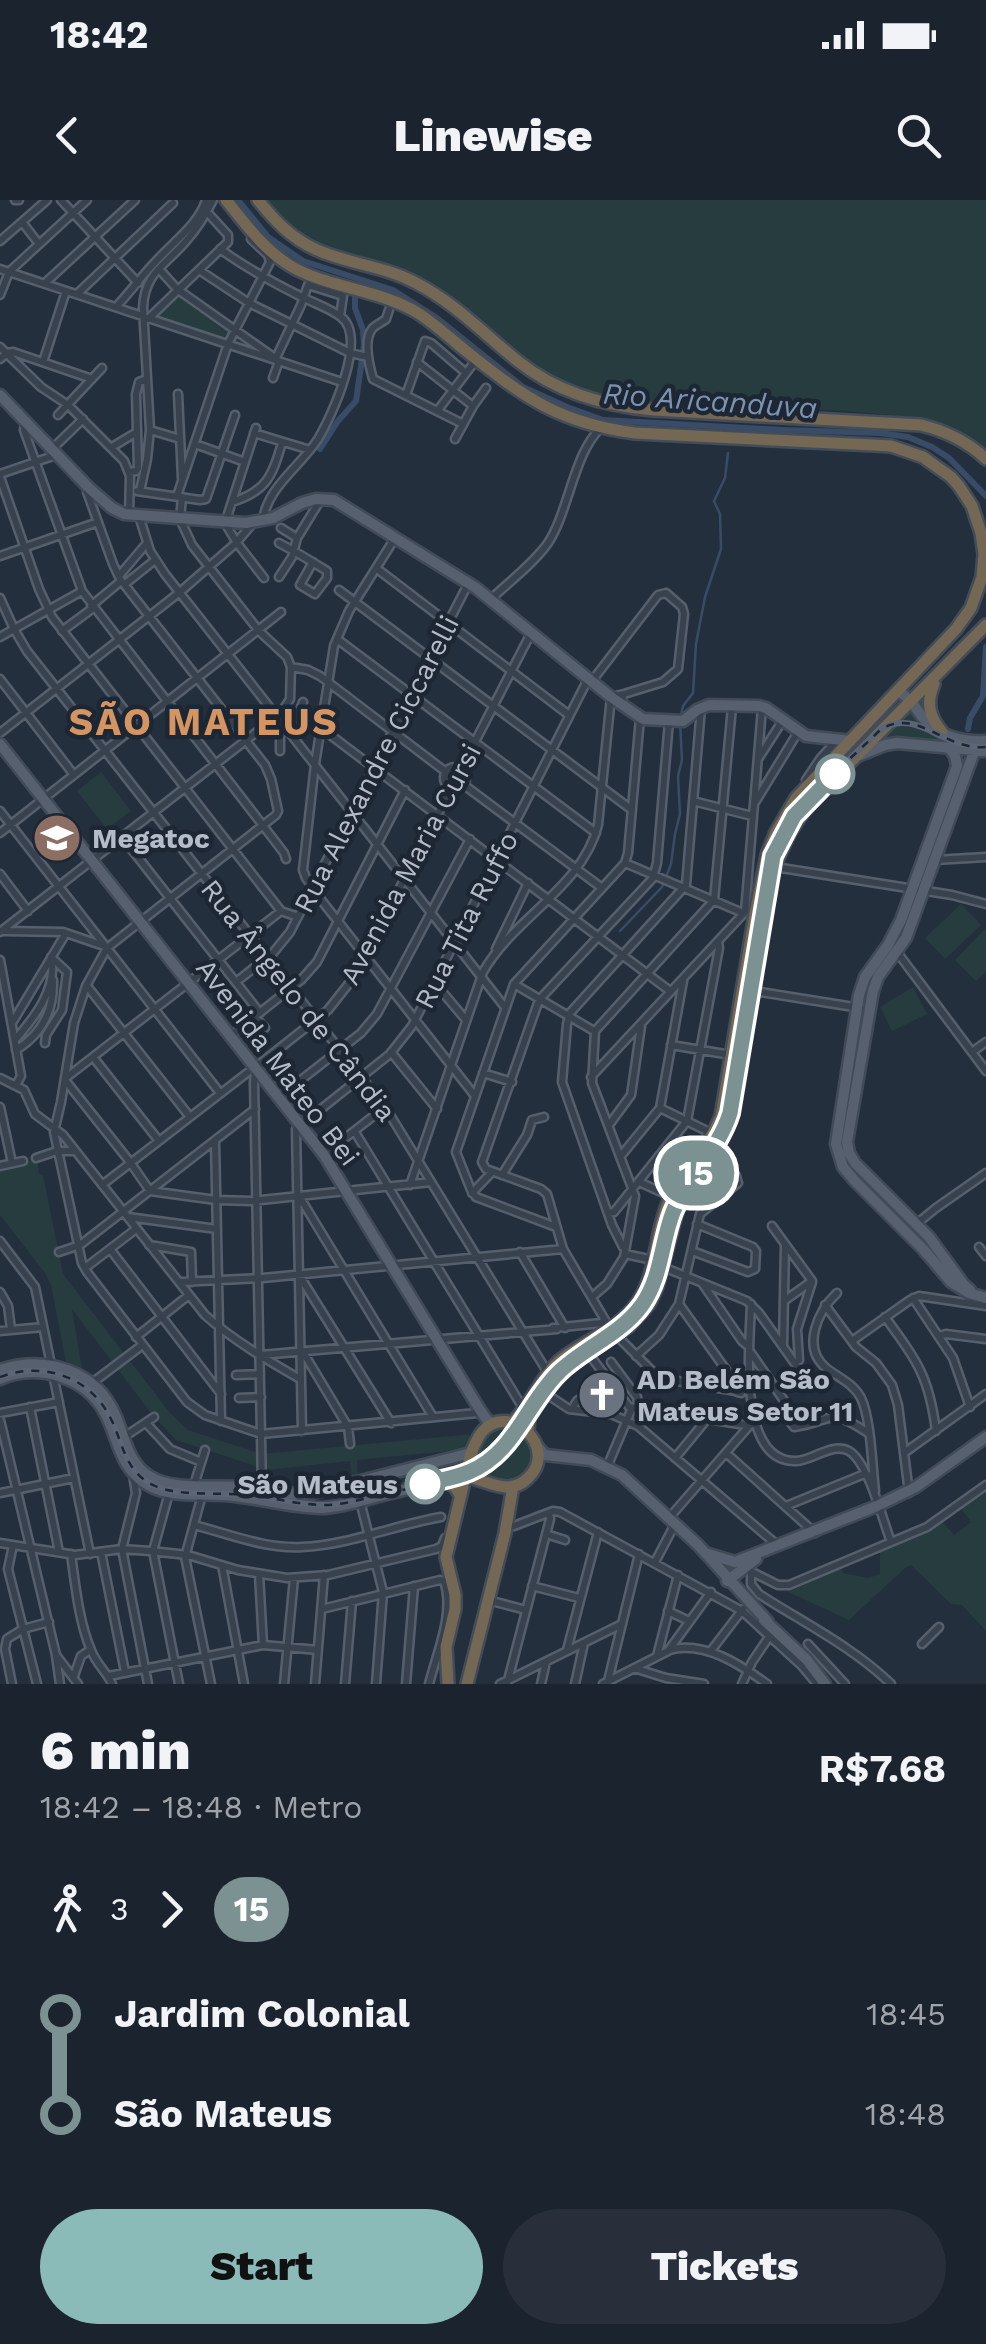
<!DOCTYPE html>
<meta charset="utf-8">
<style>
body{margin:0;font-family:"Work Sans",sans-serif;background:#282f3a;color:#f1f3f6;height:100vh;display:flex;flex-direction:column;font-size:38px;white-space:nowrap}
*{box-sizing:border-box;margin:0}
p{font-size:32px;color:#a0a4aa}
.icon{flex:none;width:55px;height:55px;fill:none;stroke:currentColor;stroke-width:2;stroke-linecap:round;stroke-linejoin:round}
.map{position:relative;height:1484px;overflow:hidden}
.details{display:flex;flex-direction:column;background:#1b232e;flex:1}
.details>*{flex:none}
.badge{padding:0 20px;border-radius:32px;font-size:35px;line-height:65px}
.map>.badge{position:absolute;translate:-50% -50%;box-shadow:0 0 0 5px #fff}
.legs{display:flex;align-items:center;gap:15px;height:110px;padding:0 40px;font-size:32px}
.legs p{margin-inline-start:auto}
.overview{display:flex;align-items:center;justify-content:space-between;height:170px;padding:0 40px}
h1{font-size:55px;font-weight:800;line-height:75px}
.primary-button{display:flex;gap:20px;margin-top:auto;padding:20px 40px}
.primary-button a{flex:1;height:115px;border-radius:60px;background:#8bbbb9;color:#111;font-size:40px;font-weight:800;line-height:115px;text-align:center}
.primary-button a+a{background:#282f3a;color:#f1f3f6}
ul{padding:0 40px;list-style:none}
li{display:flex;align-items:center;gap:35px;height:100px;font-size:38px}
li i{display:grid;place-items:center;width:15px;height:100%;margin:0 12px;background:currentColor}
li i::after{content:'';width:25px;height:25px;margin:-12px;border:8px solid;border-radius:50%;background:#1b232e}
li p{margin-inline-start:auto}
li:first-child i{background:linear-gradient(#0000 50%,currentColor 0)}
li:last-child i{background:linear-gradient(currentColor 50%,#0000 0)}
.status{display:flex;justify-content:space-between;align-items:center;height:70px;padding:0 50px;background:#1b232e;direction:ltr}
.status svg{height:28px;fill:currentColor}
header{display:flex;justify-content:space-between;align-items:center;height:130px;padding:0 40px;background:#1b232e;font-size:45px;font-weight:800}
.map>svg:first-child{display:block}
</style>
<div class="status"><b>18:42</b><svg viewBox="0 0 49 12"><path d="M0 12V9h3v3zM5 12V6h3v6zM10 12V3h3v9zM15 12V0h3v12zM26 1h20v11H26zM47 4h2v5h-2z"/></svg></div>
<header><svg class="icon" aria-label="back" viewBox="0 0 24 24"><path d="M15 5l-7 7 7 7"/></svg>Linewise<svg class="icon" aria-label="search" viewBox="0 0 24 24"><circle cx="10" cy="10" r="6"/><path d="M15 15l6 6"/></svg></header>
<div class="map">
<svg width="986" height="1484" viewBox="0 0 986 1484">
<rect width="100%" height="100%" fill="#242f3e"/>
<path fill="#263c3f" d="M 267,0 L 986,0 L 986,250 C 935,187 670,223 583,191 C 516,166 472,101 407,72 C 388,63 367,62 348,55 C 330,48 309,38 293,28 C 283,21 275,9 267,0 Z
M 177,92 L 271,157 L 150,118 Z
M 910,503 L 971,547 L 892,539 L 882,541 L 877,537 Z
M 101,572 L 131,611 L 107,629 L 77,591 Z
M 961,704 L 981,725 L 945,759 L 925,738 Z
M 986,728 L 986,772 L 976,781 L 955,760 Z
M 913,787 L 927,814 L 892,831 L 880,807 Z
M 37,959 L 39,974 L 43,975 L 63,1074 L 170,1213 L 188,1230 L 261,1254 L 474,1234 L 469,1249 L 357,1260 L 358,1279 L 352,1279 L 350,1261 L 267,1270 L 176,1240 L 154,1217 L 72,1109 L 82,1169 L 66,1162 L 51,1085 L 45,1073 L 0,1015 L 0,968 Z
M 505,1226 L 519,1230 L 534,1250 L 532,1267 L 513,1284 L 486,1278 C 466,1254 478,1233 505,1226 Z
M 986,1288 L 986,1431 L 962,1405 L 951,1404 L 911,1365 L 905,1368 L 849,1420 L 784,1390 L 786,1388 L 840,1366 L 843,1373 L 868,1378 L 880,1374 L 880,1350 L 921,1334 L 942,1321 L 954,1335 L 971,1322 L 960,1307 Z"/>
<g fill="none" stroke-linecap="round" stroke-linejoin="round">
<path stroke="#394c67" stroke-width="2.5" d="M 681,515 L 683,506 L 693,493 L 696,444 L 705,397 L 721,349 L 720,314 L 714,301 L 725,278 L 728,253
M 620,731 L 662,687 L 671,664 L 675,634 L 680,614 L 678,576 L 682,560 L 680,523"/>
<path stroke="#394c67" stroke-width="6" d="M 238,0 L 268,37 L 303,61 L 393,90 L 437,118 L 523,187 L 567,207 L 603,220 L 783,230 L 880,233 L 908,237 L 932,247 L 949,258 L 986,296
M 320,249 L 338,221 L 356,201 L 364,145 L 363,130 L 355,108 L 355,96
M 968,529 L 970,518 L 983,496 L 986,447
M 850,968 L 923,1039 L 941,1063"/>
<g stroke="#565f6c" stroke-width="11">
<path id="minor" d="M 15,0 L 19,0
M 61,0 L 138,83
M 22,22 L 39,44
M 0,41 L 47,0
M 220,49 C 246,68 272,82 300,96 C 313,103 330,108 341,117 C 368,137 332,216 318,239 C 301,266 266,288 263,321
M 0,69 L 342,182
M 159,69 L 177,89 L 272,156
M 199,70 L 249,103 L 350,153 L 368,157
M 45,83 L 135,0
M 77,94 L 173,3
M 0,95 L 9,72 L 87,0
M 116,107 C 131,91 144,73 160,57 C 176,40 199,23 206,0
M 389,110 L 386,119 C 384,121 374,126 372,129 C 363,141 369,165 373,179 L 463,224
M 148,119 L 228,42 L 228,35 L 207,12
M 0,147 L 41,187 L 68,205 L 124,261 L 130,276 L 129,314
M 0,159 L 7,153 L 13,152 L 92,179
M 275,160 L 301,105 L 308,85 L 343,96 L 340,116
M 43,162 L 66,91
M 417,162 L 473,206
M 273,178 L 279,161
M 178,194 L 182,278
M 406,195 L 425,141 L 431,143 L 466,173
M 438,210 L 476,160
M 58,215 L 102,168
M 25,222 L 24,230 L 82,391 L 261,623 L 284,653 L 286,659
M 256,228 L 225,323 L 237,343 L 264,378
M 150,230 L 180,239
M 254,233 L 310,250
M 455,239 L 473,206 L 486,188
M 195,244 L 245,262
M 112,247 L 137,232
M 52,249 L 83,219
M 129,272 L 136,271 L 138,268 L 136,194 L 139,182 L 147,179
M 0,274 L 56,255
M 0,277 L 39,389 L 52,417 L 281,711 L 298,717
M 89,289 L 87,292 L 113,364 L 120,379 L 265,565 L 271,579 L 278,611 L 276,615 L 107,748 L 86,786 L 74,823 L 61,902 L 54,932 L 82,1063 L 87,1072 L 187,1202 L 205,1215 L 261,1234 L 477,1213
M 137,291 L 200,300 L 206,299 L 235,215
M 140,291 L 147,259 L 150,230 L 143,108 C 144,73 166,65 186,41 C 197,29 206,14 213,0
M 177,296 L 228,144 L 270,62 L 268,55 L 251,39
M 232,302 C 267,291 272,276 282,243
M 139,316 L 150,351 L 165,374 L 504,806
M 281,328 L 297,338
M 395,338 L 349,411 L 334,446 L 315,564 L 303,670 L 306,678 L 322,701 L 475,896
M 279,343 C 296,352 311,361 327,371 L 327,378 L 315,394 L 300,385 L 313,362
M 0,356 L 98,322
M 376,368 L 569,515
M 119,376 L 147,343
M 279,377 L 292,357 L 297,338 L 321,299
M 125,384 L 155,360
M 339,390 L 632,610
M 0,398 L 14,429 L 27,451 L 387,910 L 548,1173
M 491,399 C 510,381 533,364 548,343 C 569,311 574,252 601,228
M 91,406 L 121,381
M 62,431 L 93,408
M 0,437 L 82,391
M 337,439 L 596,633
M 291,467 L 308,470 L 320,476 L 446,572
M 0,479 L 74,575
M 592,481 L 658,395 L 666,393 L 682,407 L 684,414 L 678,469 L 663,482 L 624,494
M 321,528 L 670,791
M 0,533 L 180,392 L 235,344 L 253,323
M 280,551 L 280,529 L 297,517 L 303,502
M 758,559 L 783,520
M444 578a11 11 0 1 1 22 0a11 11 0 1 1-22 0Z
M 806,580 L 820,559 L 836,541
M 464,585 L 602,688
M 693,601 L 752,616
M 754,604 L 798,532
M 0,611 L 220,893
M 0,633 L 281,412
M 122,637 L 260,813
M 935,660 L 986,657
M 625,663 L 743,713
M 775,667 L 952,695 L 986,704
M 0,674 L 28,711
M 4,731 L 63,732 L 104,746
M 0,732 L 272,520 L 285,507 L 290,499 L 291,467 L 287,457 L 259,431 L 192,345 L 180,319 L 182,297
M 496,749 L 528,683
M 897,752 L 986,871
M 0,760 L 21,876 L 16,885
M 236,782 L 273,753 L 290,732 L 468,384
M 434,782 L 466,820
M 514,784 L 594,831
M 87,786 L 190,917
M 754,791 L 860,808
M 255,817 L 265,828
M 12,823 L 66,733
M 229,837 L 301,780 L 317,762 L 405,590
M 15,840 C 34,818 58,788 51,758
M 45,843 L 46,835 L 62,810 L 67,772 L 51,757
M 671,845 L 731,855
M 16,850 C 42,834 54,810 53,780
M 391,852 L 437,909
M 972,852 L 986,842
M 93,857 L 159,941
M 256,867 L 328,810 L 354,777 L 531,433
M 256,867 L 254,882 L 262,1288
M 483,873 L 512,882
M 67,877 L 281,711
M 591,877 L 745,712 L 762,508
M 0,878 L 24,890 L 35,914 L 63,935 L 205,1115 C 234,1141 267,1160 300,1179
M 65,880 L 130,962 L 150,991 L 216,1000 L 252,1001 L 431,982
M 278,898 L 361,833 L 377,814 L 470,639
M 0,907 L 12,963
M 660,908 L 713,934
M 609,925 L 631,895 L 641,826
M 355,932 L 523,1208
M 215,941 L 221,1221
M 322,956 L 385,907
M 620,957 L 660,908 L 683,781
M 36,958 L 57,951 L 75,951
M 0,966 L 23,961
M 502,975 L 527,935 L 532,920 L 544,917
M 639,982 L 670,996
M 102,985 L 247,873
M 410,985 L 483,772 C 513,718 582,688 598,625 L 611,497 L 624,494 L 620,504
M 472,993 L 492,972
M 299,996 L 433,1217
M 609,1013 L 614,1012 L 687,921 L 719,748 L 718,742
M 128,1017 L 217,1029
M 915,1025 L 936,1008 L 986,973
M 772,1026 L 812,1081 L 784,1101
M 556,1027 L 476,997 L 471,990 L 456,952 L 514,784 L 625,663 L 628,653 L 640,518
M 0,1041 L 35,1087 L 90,1354
M 149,1045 L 191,1052 L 192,1082
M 623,1047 L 612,1025 L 562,882 L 567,824 L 570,813 L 686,685 L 701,508
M 979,1047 L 986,1056
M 110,1049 L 221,1194
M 692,1051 L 748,1072 L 755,1069 L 756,1051 L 753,1047 L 697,1024
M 59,1052 L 80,1045 L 255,909
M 520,1052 L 565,1128
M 625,1054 L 653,1060
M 663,1067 L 747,1101 L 759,1113 L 801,1172
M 85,1068 L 136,1029
M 299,1075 L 391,1223
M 180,1082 L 263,1078 L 563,1049
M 702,1083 L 742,1141 L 749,1147
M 0,1092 L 8,1106 L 11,1129
M 837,1093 C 818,1111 801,1147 826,1168 C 839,1178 853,1183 861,1198 C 871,1219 872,1266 875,1291
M 592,1097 L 607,1084 L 624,1057 L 635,996 L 592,883 L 595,831 L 714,700 L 732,507
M 913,1098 L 953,1158 L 970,1207
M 679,1104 L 739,1188
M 751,1104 C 750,1141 736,1264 797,1261 C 813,1260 833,1242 849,1251 C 868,1262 883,1321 891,1342
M 825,1105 L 856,1147 L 876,1163 L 892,1185 L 898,1205 L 909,1293
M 885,1117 C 917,1161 929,1176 936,1231
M 553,1128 L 601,1123 L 605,1120 L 563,1049 L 547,994 L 541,989 L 486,969 L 482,962 L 539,800 L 653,678 L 657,663 L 669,521
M 0,1131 L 43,1127
M 939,1136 L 946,1134 L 986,1139
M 136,1137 L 189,1095
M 619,1138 L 659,1178 L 736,1191
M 852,1141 L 910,1100 L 919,1096 L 986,1106
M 783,1146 L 785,1045
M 303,1152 L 348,1227 L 350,1244
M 588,1153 L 629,1207 L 746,1225 L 755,1224
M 751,1153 L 785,1202 L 791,1223 L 794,1227 C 836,1221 826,1205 868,1233
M 261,1155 L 557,1129
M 636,1156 L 659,1135 L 679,1104 L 700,1014 L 738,983 L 736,976 L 718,951
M 799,1160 L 797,1129 L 812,1082
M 611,1162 L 637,1197 L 638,1202
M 236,1175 L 260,1174
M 92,1183 L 141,1146
M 737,1188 L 741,1189 L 741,1193 L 737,1192 Z
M 545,1193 L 569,1209 L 611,1214 L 638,1226 L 776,1344
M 239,1198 L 261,1197
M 30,1207 L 59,1352
M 572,1209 L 577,1201 L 607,1179
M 0,1213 L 59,1202
M 0,1220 L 56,1455 L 78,1484
M 146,1223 L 170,1249 L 201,1262
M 302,1231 L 296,929 L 390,854 L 412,826 L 588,479
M 124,1237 L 154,1217
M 726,1253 L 815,1333
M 904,1253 L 986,1194
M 675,1258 L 707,1219
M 607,1267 L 632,1208
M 133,1275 L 136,1293 L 122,1349 L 148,1484
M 194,1285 L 205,1250
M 0,1293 L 74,1278
M 169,1293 L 153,1351 L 179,1484
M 202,1295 L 185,1357 L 211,1484
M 360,1301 L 383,1392 L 376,1484
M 786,1306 L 862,1275 L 868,1275
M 669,1318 L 749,1226
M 194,1325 C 229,1334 265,1349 302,1347 C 349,1345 395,1325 441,1317
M 508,1326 L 514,1326 L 553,1311 L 560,1312 L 742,1411 L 802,1466 L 817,1484
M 546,1334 L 565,1340
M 0,1343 L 75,1355 L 122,1349 L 150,1351 L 188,1355 L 238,1370 L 287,1378 L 328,1375 L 436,1349 L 442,1346 L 445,1338
M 13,1345 L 8,1369 L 37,1484
M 101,1352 L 125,1472
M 71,1354 C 75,1383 79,1423 91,1450 C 96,1464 107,1472 112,1484
M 655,1362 L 675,1324
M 222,1365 L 244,1484
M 744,1368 L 778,1385 L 789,1385 L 927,1327 L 986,1285
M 751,1372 L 751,1384 L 759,1394 C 804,1423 853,1447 891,1484
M 259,1374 L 263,1445
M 532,1386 L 579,1398
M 488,1400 L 526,1410
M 322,1409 L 440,1380 L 444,1381 C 455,1413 437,1452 429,1484
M 668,1411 L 689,1421
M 808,1444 L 845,1484
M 922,1444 L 939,1427
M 567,1450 L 598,1332
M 669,1450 C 704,1440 741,1465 767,1484
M 710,1452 L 743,1409
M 56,1456 L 60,1484
M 657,1456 L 678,1375
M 634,1468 L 666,1478 L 704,1484
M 74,1476 L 81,1456 L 90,1450
M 109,1476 L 263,1445 L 318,1450
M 608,1481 L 639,1354
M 12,1484 L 5,1449 L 7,1439 L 23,1429 L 49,1422
M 284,1484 L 294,1378
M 315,1484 L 324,1375
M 345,1484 L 352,1401
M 406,1484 L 414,1386
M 500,1484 L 622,1424
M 507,1484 L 550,1319 L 549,1313
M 541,1484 L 546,1462
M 575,1484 L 584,1443
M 603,1484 L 668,1451 L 711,1392
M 742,1484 L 752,1462 L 771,1434"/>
</g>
<g stroke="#414a57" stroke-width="15">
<path id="major" d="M 0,195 L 89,288 L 112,308 L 124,314 L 246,323 L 273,318 L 302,303 L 316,299 L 334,300 L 476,388 L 611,497 L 643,519 L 683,521 L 697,510 L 709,505 L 759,506 L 766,508 L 806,536 L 851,541
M 897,491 C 912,498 915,509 925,520 C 941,537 964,542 986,541
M 0,544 L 324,955 L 480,1210 L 487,1220 L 494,1224
M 950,549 L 955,556 L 957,566 L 901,720 L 888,745 L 865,777 L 859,795 L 836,944 L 843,967 L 854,980 L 923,1049 L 951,1082 L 969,1093 L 986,1098
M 860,555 L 885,545 L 897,543 L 986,551
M 970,1090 L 964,1085 L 929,1037 L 855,963 L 849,953 L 847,942 L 873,791 L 878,777 L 906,738 L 974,552 L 973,542
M 0,1170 C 45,1155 97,1170 116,1217 C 125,1238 128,1263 149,1276 C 172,1291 213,1285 240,1287 C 263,1289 286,1295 309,1294 L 471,1253
M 0,1179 C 37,1163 87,1176 106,1215 C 119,1241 120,1269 148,1285 C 170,1298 199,1293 224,1295 C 257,1297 290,1308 323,1308 C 343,1307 363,1300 383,1295 C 408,1289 433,1283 458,1277 L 470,1278
M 537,1246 L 545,1255 L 591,1260 L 622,1275 L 698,1345 L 768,1422
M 705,1353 L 735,1362 L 877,1306 L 916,1287 L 986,1237
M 727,1381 L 756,1359
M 764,1420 L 807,1460 L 825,1484"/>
</g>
<g stroke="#434c59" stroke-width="16">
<path id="highway" d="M 226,0 C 247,26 266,53 296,69 C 335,89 380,90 418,113 C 435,124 451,139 466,151 C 525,198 559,223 635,233 L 873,245 L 891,246 L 923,257 L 951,277 L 959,286 L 972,306 L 981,333 L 984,354 L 982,377 L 971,408 L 956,429 L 796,598 L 776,632 L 767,655 L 755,714 L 721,916 C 708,950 682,970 669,1001 C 654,1033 658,1073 637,1103 C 619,1130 582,1141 558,1162 C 539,1180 530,1206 512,1223
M 258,0 C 274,20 291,38 315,49 C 347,64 385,66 416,83 C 455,103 485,135 519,162 C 558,193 604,206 654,210 L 921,225 C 946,231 967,241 986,259
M 934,484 C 926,503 929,516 942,532
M 528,1231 L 529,1218 L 554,1179 L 582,1156 L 628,1127 L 649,1104 L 657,1087 L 679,1004 L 686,991 L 717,950 L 733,905 L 774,667 L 789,634 L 807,606 L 986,425
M 444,1280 L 455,1287 L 460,1295
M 448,1484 L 446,1447 L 455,1409 L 455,1395 L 446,1357 L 471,1253 C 474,1247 477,1238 482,1232 C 509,1200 560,1248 528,1278 C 523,1283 515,1287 507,1287 C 497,1287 486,1282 476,1279 L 472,1267 L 472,1251
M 467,1484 L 505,1333 L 513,1286"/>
</g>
<use href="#minor" stroke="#38414e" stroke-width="6"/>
<use href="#major" stroke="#56606e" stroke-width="10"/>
<use href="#highway" stroke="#746855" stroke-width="11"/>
<g stroke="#5a6575" stroke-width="6">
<path id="rail" d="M 0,1177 C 42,1161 89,1176 110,1217 C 123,1242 124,1271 153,1285 C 176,1297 222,1292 250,1295 C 275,1298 300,1305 325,1305 C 345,1305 365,1298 385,1294 C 422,1285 468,1280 498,1254 C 522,1233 534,1199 556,1175 C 578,1151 612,1140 634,1115 C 664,1080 658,1042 677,1003 C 692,974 716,951 728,919 L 770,671 C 783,611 838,572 880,530 C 917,506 944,551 986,547"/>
</g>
<use href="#rail" stroke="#1d2633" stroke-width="2.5" stroke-dasharray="8" stroke-linecap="butt"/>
</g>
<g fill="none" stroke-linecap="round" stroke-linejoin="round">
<g stroke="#fff" stroke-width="22">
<path id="line-1" d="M 425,1284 C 439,1280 455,1278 469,1272 C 515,1253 526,1204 559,1172 C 585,1147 620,1135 642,1105 C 662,1076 661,1043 673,1012 C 688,976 718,951 730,913 L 773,656 L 794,616 L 835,574"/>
</g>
<use href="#line-1" stroke="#7b9192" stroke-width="15"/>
</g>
<defs>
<g id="university-disc" transform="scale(2.5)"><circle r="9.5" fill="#8d6e63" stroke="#1d2633"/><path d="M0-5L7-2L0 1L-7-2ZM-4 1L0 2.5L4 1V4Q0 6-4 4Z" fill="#fff"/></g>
<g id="church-disc" transform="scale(2.5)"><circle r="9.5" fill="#6b7280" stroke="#1d2633"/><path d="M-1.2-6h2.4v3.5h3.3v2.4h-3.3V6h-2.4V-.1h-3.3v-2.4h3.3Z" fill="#fff"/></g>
</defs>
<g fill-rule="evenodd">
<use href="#university-disc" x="57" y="638"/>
<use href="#church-disc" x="602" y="1195"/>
</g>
<g fill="#fff" stroke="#7b9192" stroke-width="5">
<circle cx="835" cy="574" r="18"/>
<circle cx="425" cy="1284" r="18"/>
</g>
<g text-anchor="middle" stroke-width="9" stroke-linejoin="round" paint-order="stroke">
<g font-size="28" fill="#b4bcc9" stroke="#1d2633">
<text transform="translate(376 564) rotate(-63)" y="10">Rua Alexandre Ciccarelli</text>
<text transform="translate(410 664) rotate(-62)" y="10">Avenida Maria Cursi</text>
<text transform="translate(466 720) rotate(-63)" y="10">Rua Tita Ruffo</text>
<text transform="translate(299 800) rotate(52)" y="10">Rua Ângelo de Cândia</text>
<text transform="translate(278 862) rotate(53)" y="10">Avenida Mateo Bei</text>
</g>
<g font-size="28" font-weight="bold" fill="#b4bcc9" stroke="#1d2633" text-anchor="start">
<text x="92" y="648">Megatoc</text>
<text x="637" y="1189">AD Belém São<tspan x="637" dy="32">Mateus Setor 11</tspan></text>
</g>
<g font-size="28" font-weight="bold" fill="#b4bcc9" stroke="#1d2633" text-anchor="end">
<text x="398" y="1294">São Mateus</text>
</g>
<g font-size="30" font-style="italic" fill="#7c92b1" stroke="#1d2633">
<text transform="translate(710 201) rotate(4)" y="10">Rio Aricanduva</text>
</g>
<g font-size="38" font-weight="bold" letter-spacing="2.5" fill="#d59563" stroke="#1d2633">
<text x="204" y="535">SÃO MATEUS</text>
</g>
</g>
</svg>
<b class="badge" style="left:696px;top:973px;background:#7b9192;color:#fff">15</b>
</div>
<section class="details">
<div class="overview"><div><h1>6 min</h1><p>18:42 – 18:48 · Metro</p></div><b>R$7.68</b></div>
<div class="legs"><svg class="icon" aria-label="walk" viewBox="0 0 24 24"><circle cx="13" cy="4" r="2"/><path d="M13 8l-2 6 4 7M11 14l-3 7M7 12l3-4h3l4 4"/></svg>3<svg class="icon" aria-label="forward" viewBox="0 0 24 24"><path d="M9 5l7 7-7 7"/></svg><b class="badge" style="background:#7b9192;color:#fff">15</b></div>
<ul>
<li><i style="color:#7b9192"></i><b>Jardim Colonial</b><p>18:45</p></li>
<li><i style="color:#7b9192"></i><b>São Mateus</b><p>18:48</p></li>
</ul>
<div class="primary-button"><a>Start</a><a>Tickets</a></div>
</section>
